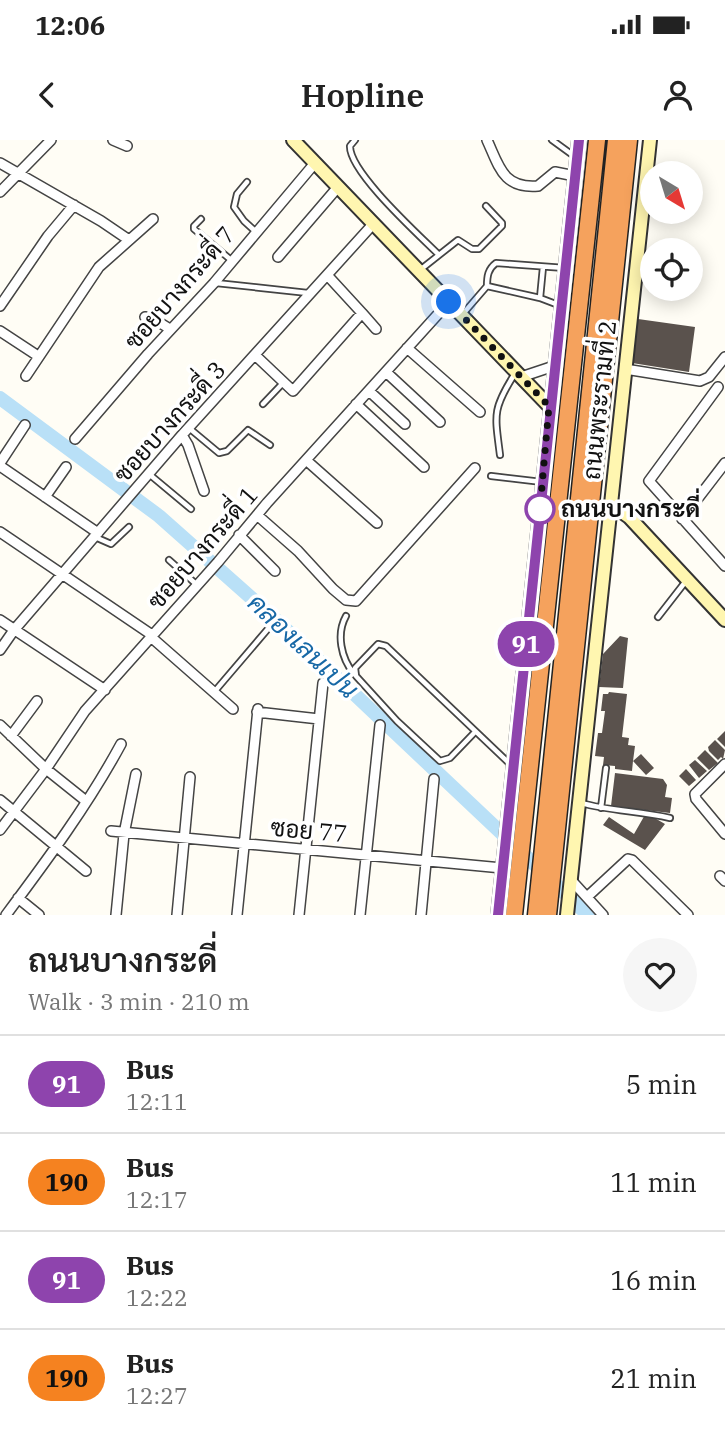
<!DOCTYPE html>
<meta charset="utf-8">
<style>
body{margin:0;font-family:"IBM Plex Serif",Sarabun,serif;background:#f6f6f6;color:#222;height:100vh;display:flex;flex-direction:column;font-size:26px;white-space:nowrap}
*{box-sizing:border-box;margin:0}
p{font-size:23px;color:#767676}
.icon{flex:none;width:38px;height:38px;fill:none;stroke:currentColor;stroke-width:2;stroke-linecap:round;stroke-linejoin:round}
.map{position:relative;height:775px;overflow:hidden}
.side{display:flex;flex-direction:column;background:#fff;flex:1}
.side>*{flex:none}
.badge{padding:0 14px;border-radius:23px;font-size:24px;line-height:46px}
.needle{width:46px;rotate:142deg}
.fabs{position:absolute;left:640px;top:21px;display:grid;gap:14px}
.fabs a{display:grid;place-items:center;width:63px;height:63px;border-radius:50%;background:#fff;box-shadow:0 4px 18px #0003;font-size:35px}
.you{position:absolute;width:35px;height:35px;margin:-18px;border:5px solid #fff;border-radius:50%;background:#1a73e8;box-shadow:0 0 0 10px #1a73e833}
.map>.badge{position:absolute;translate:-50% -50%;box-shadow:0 0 0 4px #fff}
.round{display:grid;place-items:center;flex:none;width:74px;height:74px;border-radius:37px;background:#f6f6f6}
.headline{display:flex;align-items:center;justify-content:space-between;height:119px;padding:0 28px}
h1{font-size:33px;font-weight:600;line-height:52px}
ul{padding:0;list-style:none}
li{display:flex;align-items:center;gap:21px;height:98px;padding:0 28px;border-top:2px solid #e0e0e0}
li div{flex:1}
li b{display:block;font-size:26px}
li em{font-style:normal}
li .badge{min-width:77px;font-weight:700;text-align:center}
.status{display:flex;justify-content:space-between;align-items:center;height:49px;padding:0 35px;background:#fff;direction:ltr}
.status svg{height:19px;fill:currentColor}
header{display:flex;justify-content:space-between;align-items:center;height:91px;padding:0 28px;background:#fff;font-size:32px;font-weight:600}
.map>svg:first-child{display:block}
</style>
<div class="status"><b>12:06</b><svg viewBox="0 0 49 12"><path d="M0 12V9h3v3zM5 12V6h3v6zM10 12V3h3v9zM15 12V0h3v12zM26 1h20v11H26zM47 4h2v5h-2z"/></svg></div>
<header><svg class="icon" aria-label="back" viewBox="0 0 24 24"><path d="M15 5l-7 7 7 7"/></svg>Hopline<svg class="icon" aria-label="person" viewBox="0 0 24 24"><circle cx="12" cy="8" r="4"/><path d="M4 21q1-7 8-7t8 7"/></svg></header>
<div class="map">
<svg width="725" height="775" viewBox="0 0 725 775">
<rect width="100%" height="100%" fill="#fffdf5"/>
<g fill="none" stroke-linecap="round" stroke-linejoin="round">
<path stroke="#b9e0f7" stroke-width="14" d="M 0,258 L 159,376 L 275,479 L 588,775"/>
</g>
<path fill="#5a524d" d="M 638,179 L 695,187 L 689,232 L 632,223 Z
M 620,496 L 628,498 L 623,548 L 599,547 L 603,514 Z
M 609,552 L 627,554 L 622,597 L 629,598 L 628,605 L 635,606 L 633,621 L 641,614 L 654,628 L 646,635 L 633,621 L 632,631 L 615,629 L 615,626 L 603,625 L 604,617 L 595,616 L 598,593 L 602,593 L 605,571 L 601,571 L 603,554 L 608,554 Z
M 725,591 L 725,607 L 717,599 Z
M 715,600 L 725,610 L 723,619 L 721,617 L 718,620 L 709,611 L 708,607 Z
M 705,610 L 718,623 L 709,630 L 697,618 Z
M 695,620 L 707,631 L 699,638 L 689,625 Z
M 686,629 L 696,640 L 689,646 L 679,636 Z
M 615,633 L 663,639 L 667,645 L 665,657 L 672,658 L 670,673 L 611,666 Z
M 646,673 L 665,684 L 645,710 L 603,685 L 609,677 L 634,694 Z"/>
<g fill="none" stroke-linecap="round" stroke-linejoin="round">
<g stroke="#444" stroke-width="8">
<path id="lane" d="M 355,0 L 350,6 C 349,32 419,95 439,115
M 552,0 L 574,16
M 247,42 L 237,54 L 234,67 L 244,81 L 255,91
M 201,79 L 194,86 L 194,89 L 231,120
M 420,130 L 458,100 L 472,109 L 479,109 L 502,86 L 502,83 L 486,66
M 216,143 L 308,153
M 540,158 L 543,127
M 561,166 L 540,158 L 487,146 C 487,136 488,129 496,123 L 565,128
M 462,175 L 487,146
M 263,264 L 283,243
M 189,288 L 219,313 L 227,311 L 248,290 L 270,305
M 500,315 C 495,275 492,270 514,235
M 149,334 L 191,369
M 491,336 L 542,342
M 95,397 L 111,404 L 129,387
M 169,420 L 196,444
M 346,476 C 336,494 341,518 354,534
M 658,477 L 686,441
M 215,551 L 273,483
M 475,592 L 450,618 L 440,621 L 397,581 L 356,536 L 355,528 L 378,504 L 386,506 L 510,624
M 581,663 C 610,671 640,671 670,678
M 601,668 L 606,628"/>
</g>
<g stroke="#444" stroke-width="12">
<path id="street" d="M 113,0 L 127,6
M 487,0 C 499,26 503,49 538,46 L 555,32 L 575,36
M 0,23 L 101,81 L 129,100
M 0,52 L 51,0
M 278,117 L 338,47
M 0,166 L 48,96 L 74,65
M 362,173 L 376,189
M 145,177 L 152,178 L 170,189
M 0,191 L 38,216
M 407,208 L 480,272
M 255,215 L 293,251 L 362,173 L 328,136
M 625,229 L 700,241 L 709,237 L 725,217
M 386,232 L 440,282
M 26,236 L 99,127 L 153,79
M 521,237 L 554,226
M 718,247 L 649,341 L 725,426
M 369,251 L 405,284
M 356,264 L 424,327
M 182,295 L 188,305 L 204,351
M 75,299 L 148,214 L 214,143 L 315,23
M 306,320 L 377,383
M 0,323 L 25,285
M 0,326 L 98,393
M 45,357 L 66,327
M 257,375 L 298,411 L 333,449 L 346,460 L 356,461 L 475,328
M 682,379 L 725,323
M 0,392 L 152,495
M 239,395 L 275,431
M 0,480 L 105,550
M 151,497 L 233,569
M 0,510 L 14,490 L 182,295 L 374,83
M 257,572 L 319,579
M 0,585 L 46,629 L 86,661
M 11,596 L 37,561
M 725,624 L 695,654 L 696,659 L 725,694
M 0,660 L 86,731
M 0,690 L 46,629 L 85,571 L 218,422 L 267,363 L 449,162
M 111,691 L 502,728
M 720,736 L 725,741
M 572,741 L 603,775
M 587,757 L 628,719 L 632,720 L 688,775
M 18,758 L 39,775
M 6,775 C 47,720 88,665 121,604
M 116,775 L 124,694 L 136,634
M 177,775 L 190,637
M 237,775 L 258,569
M 299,775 L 323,543
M 360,775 L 380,585
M 421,775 L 434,639"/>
</g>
<g stroke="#333" stroke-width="16">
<path id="secondary" d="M 293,0 L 549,266
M 612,365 L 629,377 L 725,480
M 498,775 L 579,0
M 567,775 L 650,0"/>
</g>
<g stroke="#222" stroke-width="19">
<path id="highway" d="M 514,775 L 597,0
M 536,775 L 616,0
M 548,775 L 629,0"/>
</g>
<use href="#lane" stroke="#fff" stroke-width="4.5"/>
<use href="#street" stroke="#fff" stroke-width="9"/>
<use href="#secondary" stroke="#fff6b0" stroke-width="12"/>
<use href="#highway" stroke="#f5a25d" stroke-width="16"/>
</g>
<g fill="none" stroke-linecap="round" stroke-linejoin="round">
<g stroke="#fff" stroke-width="16">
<path id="line" d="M 498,775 L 579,0"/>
</g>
<use href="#line" stroke="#8e44ad" stroke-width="10"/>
<path stroke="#111" stroke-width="7" stroke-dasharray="0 12.6" d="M 449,162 L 549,266 L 540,369"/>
</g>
<circle fill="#fff" stroke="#8e44ad" stroke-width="3.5" cx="540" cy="369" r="14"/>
<g text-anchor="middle" stroke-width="7" stroke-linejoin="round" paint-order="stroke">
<g font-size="24" fill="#111" stroke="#fff">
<text transform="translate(180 148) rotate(-49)" y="8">ซอยบางกระดี่ 7</text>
<text transform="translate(600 260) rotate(-84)" y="8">ถนนพระรามที่ 2</text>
<text transform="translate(170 282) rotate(-48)" y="8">ซอยบางกระดี่ 3</text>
<text transform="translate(203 408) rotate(-49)" y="8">ซอยบางกระดี่ 1</text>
<text transform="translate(309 691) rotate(5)" y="8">ซอย 77</text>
</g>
<g font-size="24" font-weight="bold" fill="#111" stroke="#fff" text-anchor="start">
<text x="561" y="377">ถนนบางกระดี่</text>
</g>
<g font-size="26" font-style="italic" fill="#1768a6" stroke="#fff">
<text transform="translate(303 506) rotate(43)" y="9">คลองเลนเปน</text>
</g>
</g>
</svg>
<div class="fabs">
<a><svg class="needle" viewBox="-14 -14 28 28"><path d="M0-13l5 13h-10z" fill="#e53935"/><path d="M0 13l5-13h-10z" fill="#767676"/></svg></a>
<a><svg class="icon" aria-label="locate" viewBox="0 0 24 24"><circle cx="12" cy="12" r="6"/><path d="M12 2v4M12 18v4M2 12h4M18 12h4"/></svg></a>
</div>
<div class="you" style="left:449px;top:162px"></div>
<b class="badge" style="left:526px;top:504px;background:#8e44ad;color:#fff">91</b>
</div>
<section class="side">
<div class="headline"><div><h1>ถนนบางกระดี่</h1><p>Walk · 3 min · 210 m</p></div><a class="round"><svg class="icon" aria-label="heart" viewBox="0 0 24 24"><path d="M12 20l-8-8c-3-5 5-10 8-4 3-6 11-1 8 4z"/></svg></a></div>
<ul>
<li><span class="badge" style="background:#8e44ad;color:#fff">91</span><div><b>Bus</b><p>12:11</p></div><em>5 min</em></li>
<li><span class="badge" style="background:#f58220;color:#111">190</span><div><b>Bus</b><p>12:17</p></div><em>11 min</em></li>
<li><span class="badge" style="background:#8e44ad;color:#fff">91</span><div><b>Bus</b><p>12:22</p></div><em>16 min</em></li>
<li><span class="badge" style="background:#f58220;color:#111">190</span><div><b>Bus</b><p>12:27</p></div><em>21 min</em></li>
</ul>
</section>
